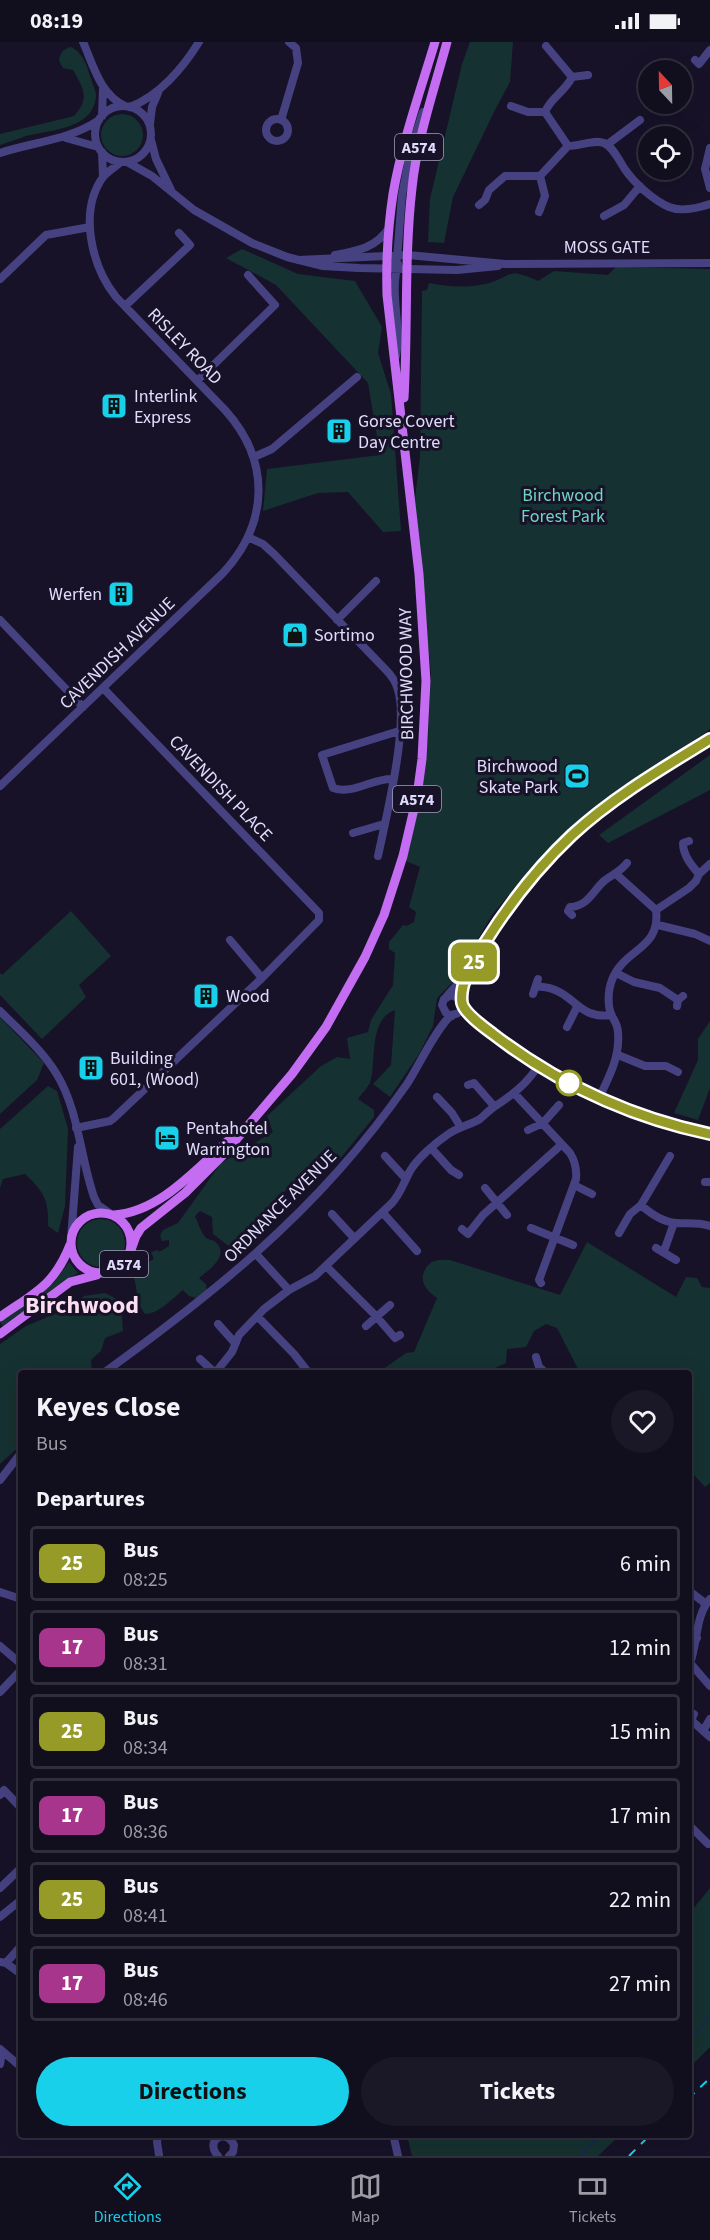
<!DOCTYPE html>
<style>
body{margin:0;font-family:"Source Sans 3",sans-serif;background:#1a1727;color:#f1f3f6;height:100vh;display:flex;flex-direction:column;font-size:22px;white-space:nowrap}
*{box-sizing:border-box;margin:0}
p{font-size:20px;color:#9c9ca4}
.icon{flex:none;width:33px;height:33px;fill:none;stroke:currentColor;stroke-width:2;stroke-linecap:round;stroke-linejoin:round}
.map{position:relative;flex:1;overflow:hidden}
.sheet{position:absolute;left:18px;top:1328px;width:674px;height:768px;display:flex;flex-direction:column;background:#110e1e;border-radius:6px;box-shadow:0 6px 24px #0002,0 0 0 2px #302e3c}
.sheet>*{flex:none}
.badge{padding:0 12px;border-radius:9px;font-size:21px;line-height:39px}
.needle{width:39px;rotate:338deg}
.controls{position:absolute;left:638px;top:18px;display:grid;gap:12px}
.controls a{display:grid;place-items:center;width:54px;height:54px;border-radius:50%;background:#110e1e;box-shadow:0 6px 24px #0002,0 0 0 2px #302e3c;font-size:30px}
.map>.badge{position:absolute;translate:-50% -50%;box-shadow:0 0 0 3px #fff}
h2{padding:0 18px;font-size:22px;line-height:54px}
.round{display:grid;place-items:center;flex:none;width:63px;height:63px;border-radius:32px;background:#1a1727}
.headline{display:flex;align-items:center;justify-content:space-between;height:102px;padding:0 18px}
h1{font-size:28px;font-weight:700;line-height:45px}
.action{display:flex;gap:12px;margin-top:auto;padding:12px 18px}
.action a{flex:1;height:69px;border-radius:36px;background:#19d0eb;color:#111;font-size:24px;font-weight:700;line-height:69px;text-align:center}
.action a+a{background:#1a1727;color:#f1f3f6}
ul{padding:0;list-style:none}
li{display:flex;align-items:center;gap:18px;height:75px;margin:0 12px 9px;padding:0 6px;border:3px solid #302e3c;border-radius:6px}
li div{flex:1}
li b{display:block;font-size:22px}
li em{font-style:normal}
li .badge{min-width:66px;font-weight:700;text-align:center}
.status{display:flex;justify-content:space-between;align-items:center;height:42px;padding:0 30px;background:#110e1e;direction:ltr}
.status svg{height:16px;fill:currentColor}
.menu{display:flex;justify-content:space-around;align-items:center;height:84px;border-top:2px solid #302e3c;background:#110e1e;font-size:16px;color:#9c9ca4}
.menu a{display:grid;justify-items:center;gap:3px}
.menu .on{color:#19d0eb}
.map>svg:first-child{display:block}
</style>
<div class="status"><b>08:19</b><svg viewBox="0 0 49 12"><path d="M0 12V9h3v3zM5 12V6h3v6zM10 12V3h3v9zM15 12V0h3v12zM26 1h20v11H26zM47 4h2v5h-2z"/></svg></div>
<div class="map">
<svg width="710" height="2114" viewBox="0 0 710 2114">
<rect width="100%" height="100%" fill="#171228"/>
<path fill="#163131" d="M 470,0 L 513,0 L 510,40 L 494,70 L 453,155 L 444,201 L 428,200 L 430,157 L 462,22 Z
M 71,5 C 82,10 87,23 90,34 C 92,40 95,47 96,52 C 96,87 50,88 26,94 C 18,97 9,100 0,103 L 0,92 L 74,74 C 90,57 84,47 73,28 L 63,26 L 59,19 C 60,11 63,7 71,5 Z
M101 93a21 21 0 1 1 42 0a21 21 0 1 1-42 0Z
M 242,207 L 298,232 L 355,239 L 382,285 L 378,311 L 391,352 L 401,489 L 383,490 L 348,450 L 318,451 L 263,469 L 267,427 L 380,413 L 368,341 L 276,243 L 226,216 Z
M 616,225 L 710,227 L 710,687 L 584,775 L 553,803 L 503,860 L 492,873 L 453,940 L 437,956 L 433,984 L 419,1012 L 390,1055 L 373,1042 L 391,1023 L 395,968 C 369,977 376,1017 371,1037 C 370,1044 362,1051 358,1057 L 374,1068 L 374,1075 L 339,1118 L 325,1109 L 319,1116 L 325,1122 L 326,1126 L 319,1133 L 316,1133 L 309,1125 C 290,1141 275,1162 257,1180 L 261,1194 L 259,1198 L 250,1203 L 241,1195 L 230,1205 L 213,1192 L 212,1175 L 200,1169 L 195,1174 C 198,1180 201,1191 206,1196 C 208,1198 211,1197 214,1199 C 232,1212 209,1228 199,1236 L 206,1242 L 207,1249 L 196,1256 L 189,1254 L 183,1248 C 173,1256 159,1272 145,1272 L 139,1263 L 133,1228 L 154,1217 L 151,1210 L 158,1208 L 159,1210 L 169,1204 L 169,1198 L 162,1199 L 160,1193 L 163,1188 L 178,1181 L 221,1121 L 273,1090 L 267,1074 L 321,1024 L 337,1015 L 350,1017 L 347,996 L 368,990 L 371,978 L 393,943 L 395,911 L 389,907 L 389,900 L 403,883 L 407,884 L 414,880 L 416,870 L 409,865 L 420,825 L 406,819 L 417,768 L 428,695 L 431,632 L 414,465 L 420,415 L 422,249 L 427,248 L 429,241 C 448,245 466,246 485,242 C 514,235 505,224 538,239 L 554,229 L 608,233 Z
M 710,713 L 710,748 L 608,801 L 599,793 Z
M 71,869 L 111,914 L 79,943 L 86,955 L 42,997 L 0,953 L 0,931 L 2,933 Z
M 0,975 L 44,1021 L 37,1038 L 0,1072 Z
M 710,979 L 710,1046 L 698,1078 L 674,1071 L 698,1018 L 698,997 Z
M 48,1044 L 57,1049 L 68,1087 L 65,1164 L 58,1191 L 48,1184 C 49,1158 44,1150 25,1132 L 3,1137 L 0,1146 L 0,1087 Z
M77 1201a24 24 0 1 1 48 0a24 24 0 1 1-48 0Z
M 587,1200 L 676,1255 L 686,1235 L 697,1236 L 702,1245 L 710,1246 L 710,1441 L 705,1445 L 694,1433 L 689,1437 L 688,1330 L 579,1329 L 557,1286 L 546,1282 L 534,1289 L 526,1305 L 507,1307 L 506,1321 L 486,1330 L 379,1330 L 406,1311 L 414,1310 L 437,1256 C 428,1250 418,1240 425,1228 C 427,1224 430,1220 435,1219 C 440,1217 445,1218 450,1218 L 560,1253 Z
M 69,1220 L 78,1231 L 65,1238 L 3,1284 L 0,1280 L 54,1240 Z
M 105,1251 L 121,1259 L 123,1289 L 105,1296 L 101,1309 L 91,1318 L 92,1330 L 21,1330 L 21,1403 L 0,1422 L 0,1302 L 26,1284 L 67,1267 L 84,1254 Z
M 710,1846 L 710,2005 L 689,2026 L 689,1872 Z
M 547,2092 L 548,2095 L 550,2092 L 620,2093 L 598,2114 L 412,2114 L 407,2093 Z"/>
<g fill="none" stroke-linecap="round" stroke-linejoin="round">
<path stroke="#162a4e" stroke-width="2" d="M 688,1999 L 710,1974
M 580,2114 L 600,2092"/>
<path stroke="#464282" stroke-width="8" d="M 83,0 C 94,25 100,52 125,64
M 546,4 L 572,35 C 565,50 551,55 545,70 L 568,104 C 580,104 595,97 604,101 C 613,105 619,118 624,126 C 634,141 653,158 669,165 C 681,170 698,166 710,162
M 695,18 L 699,22 L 710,8
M 572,35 L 588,33
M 511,64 L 528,70 L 545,70
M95 92a28 28 0 1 1 56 0a28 28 0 1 1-56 0Z
M 130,65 C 159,54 183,26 199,0
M 102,74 L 103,47
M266 88a11 11 0 1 1 22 0a11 11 0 1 1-22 0Z
M 281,78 L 298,21 L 296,6 L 289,0
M 150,82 L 152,65 L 158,51
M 66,96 L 98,105
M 151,98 L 156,117 L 171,148
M 608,102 L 640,78
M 710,106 L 705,127 L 710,146
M 102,110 L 103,135
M 0,111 C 33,100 70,98 99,78
M 127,120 L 152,134 L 194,168 L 252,201 L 287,215 L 323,224 L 359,226 L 457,228 L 498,224
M 479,163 L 485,158 L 489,148 L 505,134 L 540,134
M 539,170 L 545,154 L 540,134 L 568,104
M 604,174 L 624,163 L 640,144
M 335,213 C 357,209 376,206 389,186
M 298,218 L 408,213 L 505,222 L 710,221
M 387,226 L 393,224 L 397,217 L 402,153 L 411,107 L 423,70
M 0,237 L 46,193 L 90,185
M 125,264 L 190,203 L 179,191
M 396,314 C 402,284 389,252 398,222
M 197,339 L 275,263 L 248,233
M 254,415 L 272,407 L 357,335
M 248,495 L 263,502 L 274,512 L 386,628 C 392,634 396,640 398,648 C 409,683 386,776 378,814
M 0,578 L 83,665
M 337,578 L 376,539
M 103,646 L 319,871 L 319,878 L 262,936
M 393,737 C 372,736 353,753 333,746 L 322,713 L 399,689
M 0,744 L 223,531 C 269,481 271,419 225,368 L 116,255 C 92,225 78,170 103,135 C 107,130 115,125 121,120
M 353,791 L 384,782
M 689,799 L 683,801 C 683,813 691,823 699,832
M 616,832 L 656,868
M 572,873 L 568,869 L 570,865 C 588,864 592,850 604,839 C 612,833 620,830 627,821
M 658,883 L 695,892 L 710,899
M 616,931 L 634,940 L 660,946 L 678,958
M 536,944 C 542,945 550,945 555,948 C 576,956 581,977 611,973
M 533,952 L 538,937
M 447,954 L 465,934
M 462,961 C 463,935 476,915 489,894 C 547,801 620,754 710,697
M 462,964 C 467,968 470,973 474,978 C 486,991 505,1001 519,1011 C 578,1050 641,1077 710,1092
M 677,964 L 678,958 L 683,954
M 0,969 C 19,988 42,1008 56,1031 C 79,1068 80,1115 94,1155 L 98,1163 L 111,1172
M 567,985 L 577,965
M 618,1013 L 645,1024 L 666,1024 L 678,1030
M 468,1043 L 474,1041 L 494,1064
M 514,1051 L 570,1111 C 575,1119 577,1127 576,1137 L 539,1238 L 541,1241
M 437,1055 L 452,1071 L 460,1084
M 599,1056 C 609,1035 620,1015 618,991 C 618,983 615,980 612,974 C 607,964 608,948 612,938 C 624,906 661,908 656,868 L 689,846 L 696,839 L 699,832 L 710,822
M 76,1086 L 110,1079 L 114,1076 L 262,936 L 230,898
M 528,1088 L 543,1081 L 559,1063
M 432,1107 L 451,1128 L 459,1133
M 385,1114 L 406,1137
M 705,1140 L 710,1140
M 574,1143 L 592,1152
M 485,1146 L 507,1173
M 641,1163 C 651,1172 662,1180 676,1181 C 688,1182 698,1180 710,1184
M 383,1171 L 417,1209
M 332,1172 L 354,1196
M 531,1186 L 573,1203
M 462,1187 L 468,1192 L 483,1173 L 561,1103
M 619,1191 L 630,1172 L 641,1163 L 670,1114
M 71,1197 L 78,1105
M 656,1206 L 676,1218
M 664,1209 L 674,1181
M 256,1212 L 289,1248
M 326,1224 L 376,1274 L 395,1296 L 400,1293
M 258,1275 L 294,1312 L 308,1330
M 218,1282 L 235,1301
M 366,1284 L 390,1263
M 536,1315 L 539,1325 L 545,1330
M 200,1317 L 214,1330
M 105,1330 C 189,1269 270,1206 339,1128 C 363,1101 386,1072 407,1042 C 417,1027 439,981 452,973 C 454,972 458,972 460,970 L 462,964 L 461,958 L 452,953 L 444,957 L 442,963 L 446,971 L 452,974
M 216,1330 L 232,1310 L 239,1293 L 264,1267 L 289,1248 L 315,1234 L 392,1161 C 401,1151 404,1140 410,1129 C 417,1117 435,1101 447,1093 C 457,1085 470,1083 480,1077 C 485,1073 489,1068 494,1065 C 512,1053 527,1042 538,1024
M 0,1438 L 21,1411
M 688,1548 L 706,1562
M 0,1550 L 21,1557
M 0,1604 L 21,1622
M 688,1608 L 697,1596
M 690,1621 C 698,1600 695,1574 710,1557
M 691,1622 L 710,1644
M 0,1650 L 21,1628
M 694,1672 L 691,1678 L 710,1695
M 703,1689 L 710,1677
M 0,1753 L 4,1748 L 21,1766
M 688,1782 L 708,1802
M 0,1846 L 21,1826
M 0,1875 L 21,1858
M 0,1920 L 6,1921 L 21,1932
M 6,1921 L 21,1904
M 0,2007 L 21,2025
M 0,2022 L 2,2010
M 158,2092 L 157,2100 L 159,2113
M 393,2092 L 398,2114
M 218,2114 C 204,2099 225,2085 234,2103 L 233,2110 L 229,2114"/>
<path stroke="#c46df2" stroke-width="9" d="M 404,356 C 408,286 404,216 412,146 C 417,97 434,48 447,0
M71 1201a30 30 0 1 1 60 0a30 30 0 1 1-60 0Z
M 114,1173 C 160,1170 196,1127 229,1098
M 131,1208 L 136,1194 L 141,1186 L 185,1151 L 223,1113 L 292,1032 L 326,985 L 365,915 L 384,873 L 403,814 L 417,754 L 422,717 L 426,639 L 419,532 L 387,253 C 386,219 388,185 393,152 C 402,100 420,50 435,0
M 0,1275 C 34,1251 54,1244 70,1203
M 0,1292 L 70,1240 L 97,1233"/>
<path stroke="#19d0eb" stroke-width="2" stroke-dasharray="9 8" stroke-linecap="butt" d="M 688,2057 L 710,2036
M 629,2114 L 651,2092"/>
</g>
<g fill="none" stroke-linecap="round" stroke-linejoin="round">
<g stroke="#fff" stroke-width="14">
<path id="line" d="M 710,697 C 663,726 613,755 572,793 C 538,825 509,862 484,902 C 474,918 459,941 462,961 C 464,971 485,986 493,992 C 558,1042 630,1075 710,1092"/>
</g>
<use href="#line" stroke="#969a27" stroke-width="9"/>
</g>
<defs>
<g id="building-square" transform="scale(1.35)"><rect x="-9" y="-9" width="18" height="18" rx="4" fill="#19d0eb" stroke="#171228"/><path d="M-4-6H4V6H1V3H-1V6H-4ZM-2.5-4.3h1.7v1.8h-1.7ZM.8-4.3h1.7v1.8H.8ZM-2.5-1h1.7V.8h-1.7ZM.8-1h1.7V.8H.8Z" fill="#111"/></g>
<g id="shop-square" transform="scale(1.35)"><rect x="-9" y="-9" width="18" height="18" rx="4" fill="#19d0eb" stroke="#171228"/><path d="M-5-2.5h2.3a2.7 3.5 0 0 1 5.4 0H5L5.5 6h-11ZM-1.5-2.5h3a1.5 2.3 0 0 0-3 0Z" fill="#111"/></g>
<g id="stadium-square" transform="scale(1.35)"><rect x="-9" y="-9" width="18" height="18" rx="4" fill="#19d0eb" stroke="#171228"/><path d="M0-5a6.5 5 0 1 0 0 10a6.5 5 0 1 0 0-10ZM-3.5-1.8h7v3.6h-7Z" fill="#111"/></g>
<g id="hotel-square" transform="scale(1.35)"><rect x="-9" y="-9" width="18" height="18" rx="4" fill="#19d0eb" stroke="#171228"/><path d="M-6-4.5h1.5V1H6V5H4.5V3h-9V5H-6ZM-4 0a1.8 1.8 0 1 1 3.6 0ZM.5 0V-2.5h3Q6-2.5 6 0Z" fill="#111"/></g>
</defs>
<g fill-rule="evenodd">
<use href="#building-square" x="114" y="364"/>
<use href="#building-square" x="339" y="389"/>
<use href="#building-square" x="121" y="552"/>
<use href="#shop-square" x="295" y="593"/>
<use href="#stadium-square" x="577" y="734"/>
<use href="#building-square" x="206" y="954"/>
<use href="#building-square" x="91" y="1026"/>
<use href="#hotel-square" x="167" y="1096"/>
</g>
<circle fill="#fff" stroke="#969a27" stroke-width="3" cx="569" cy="1041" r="12"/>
<g text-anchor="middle" stroke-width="6" stroke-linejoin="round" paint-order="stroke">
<g fill="#171228" stroke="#a49fbc" stroke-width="1.5">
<rect x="395" y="92" width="48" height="26" rx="4.5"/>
<rect x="393" y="744" width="48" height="26" rx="4.5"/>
<rect x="100" y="1209" width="48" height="26" rx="4.5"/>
</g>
<g font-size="16" font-weight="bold" fill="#e1dcfc">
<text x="419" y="111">A574</text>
<text x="417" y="763">A574</text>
<text x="124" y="1228">A574</text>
</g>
<g font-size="18" fill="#e1dcfc" stroke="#171228">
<text x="607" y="211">MOSS GATE</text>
<text transform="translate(185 304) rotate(46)" y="6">RISLEY ROAD</text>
<text transform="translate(117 611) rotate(-44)" y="6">CAVENDISH AVENUE</text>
<text transform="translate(406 632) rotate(-91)" y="6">BIRCHWOOD WAY</text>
<text transform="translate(221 746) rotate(46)" y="6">CAVENDISH PLACE</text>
<text transform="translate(280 1164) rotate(-45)" y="6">ORDNANCE AVENUE</text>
</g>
<g font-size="18" fill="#e1dcfc" stroke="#171228" text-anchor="start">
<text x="134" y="360">Interlink<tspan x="134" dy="21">Express</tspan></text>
<text x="358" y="385">Gorse Covert<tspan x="358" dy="21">Day Centre</tspan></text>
<text x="102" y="558" text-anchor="end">Werfen</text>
<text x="314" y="599">Sortimo</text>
<text x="558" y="730" text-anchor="end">Birchwood<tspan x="558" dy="21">Skate Park</tspan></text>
<text x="226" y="960">Wood</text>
<text x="110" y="1022">Building<tspan x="110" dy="21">601, (Wood)</tspan></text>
<text x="186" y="1092">Pentahotel<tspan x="186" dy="21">Warrington</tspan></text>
</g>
<g font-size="18" fill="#6dd7bf" stroke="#171228">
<text x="563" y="459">Birchwood<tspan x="563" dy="21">Forest Park</tspan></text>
</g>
<g font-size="24" font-weight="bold" fill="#fcdef0" stroke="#171228">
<text x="82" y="1271">Birchwood</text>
</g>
</g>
</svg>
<div class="controls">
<a><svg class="needle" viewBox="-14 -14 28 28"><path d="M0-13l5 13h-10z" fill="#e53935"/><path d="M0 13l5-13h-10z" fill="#9c9ca4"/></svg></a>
<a><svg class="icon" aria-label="locate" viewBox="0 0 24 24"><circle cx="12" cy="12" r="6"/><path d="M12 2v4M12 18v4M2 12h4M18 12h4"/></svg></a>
</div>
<b class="badge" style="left:474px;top:920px;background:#969a27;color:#fff">25</b>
<section class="sheet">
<div class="headline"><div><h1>Keyes Close</h1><p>Bus</p></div><a class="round"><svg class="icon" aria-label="heart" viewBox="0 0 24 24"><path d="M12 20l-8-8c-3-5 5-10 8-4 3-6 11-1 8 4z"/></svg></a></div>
<h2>Departures</h2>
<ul>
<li><span class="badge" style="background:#969a27;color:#fff">25</span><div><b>Bus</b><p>08:25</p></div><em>6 min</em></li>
<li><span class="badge" style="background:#a7358b;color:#fff">17</span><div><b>Bus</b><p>08:31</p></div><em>12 min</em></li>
<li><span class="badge" style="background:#969a27;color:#fff">25</span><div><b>Bus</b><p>08:34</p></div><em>15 min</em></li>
<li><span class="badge" style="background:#a7358b;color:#fff">17</span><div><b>Bus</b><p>08:36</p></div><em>17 min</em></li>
<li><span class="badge" style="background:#969a27;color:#fff">25</span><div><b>Bus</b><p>08:41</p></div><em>22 min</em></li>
<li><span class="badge" style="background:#a7358b;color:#fff">17</span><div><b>Bus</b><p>08:46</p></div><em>27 min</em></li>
</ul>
<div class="action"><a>Directions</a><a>Tickets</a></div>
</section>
</div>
<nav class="menu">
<a class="on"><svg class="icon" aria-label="directions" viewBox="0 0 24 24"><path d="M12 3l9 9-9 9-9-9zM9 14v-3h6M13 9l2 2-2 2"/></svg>Directions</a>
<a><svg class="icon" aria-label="map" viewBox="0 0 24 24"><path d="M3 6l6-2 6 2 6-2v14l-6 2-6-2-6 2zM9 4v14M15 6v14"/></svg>Map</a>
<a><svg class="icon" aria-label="tickets" viewBox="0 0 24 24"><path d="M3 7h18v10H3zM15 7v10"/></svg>Tickets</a>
</nav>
